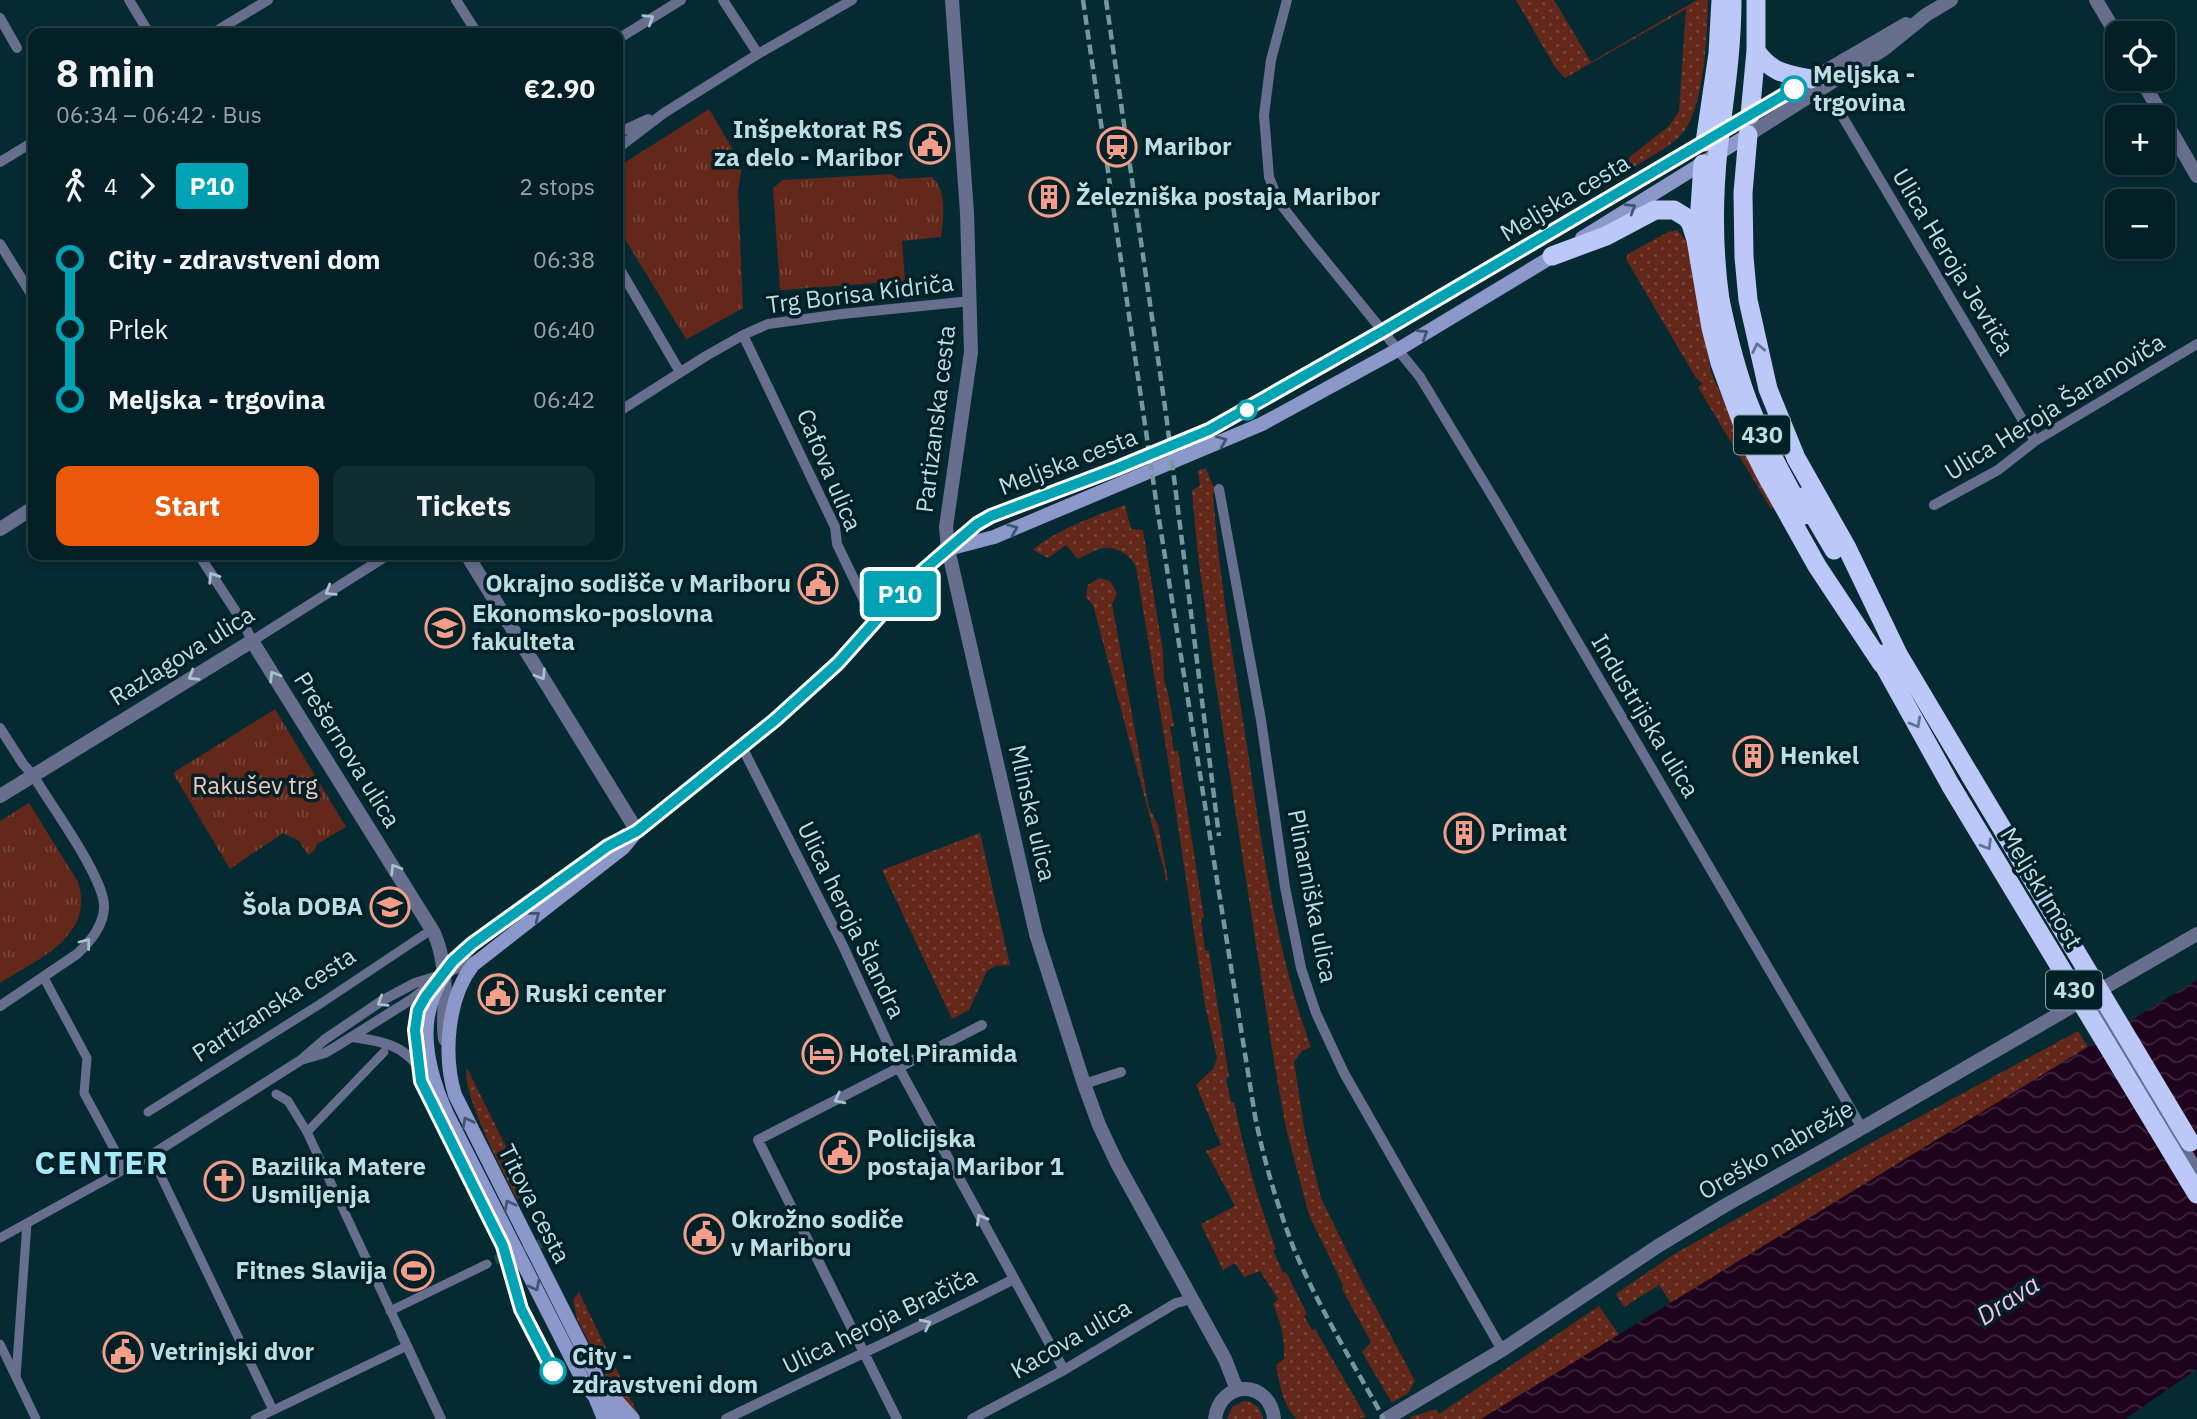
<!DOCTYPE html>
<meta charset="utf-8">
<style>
body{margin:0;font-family:"IBM Plex Sans",sans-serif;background:#122d32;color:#f1f3f6;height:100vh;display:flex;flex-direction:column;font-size:26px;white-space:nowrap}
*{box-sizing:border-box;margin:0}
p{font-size:23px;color:#97a3a7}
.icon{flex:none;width:38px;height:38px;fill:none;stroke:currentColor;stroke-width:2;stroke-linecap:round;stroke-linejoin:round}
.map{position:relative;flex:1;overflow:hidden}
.side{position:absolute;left:28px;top:28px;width:595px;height:532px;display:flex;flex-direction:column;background:#042026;border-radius:14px;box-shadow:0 4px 10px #0003,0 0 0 2px #253e43}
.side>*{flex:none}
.badge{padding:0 14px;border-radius:5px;font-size:24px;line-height:46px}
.tools{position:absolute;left:2105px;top:21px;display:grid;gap:14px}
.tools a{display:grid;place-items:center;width:70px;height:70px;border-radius:14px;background:#042026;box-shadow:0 4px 10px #0003,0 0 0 2px #253e43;font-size:35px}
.map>.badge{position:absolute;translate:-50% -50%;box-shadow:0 0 0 4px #fff}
.legs{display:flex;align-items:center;gap:10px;height:77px;padding:0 28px;font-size:23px}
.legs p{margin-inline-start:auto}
.head{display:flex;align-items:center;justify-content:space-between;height:119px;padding:0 28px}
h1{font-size:38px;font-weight:700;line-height:52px}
.action{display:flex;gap:14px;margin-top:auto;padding:14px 28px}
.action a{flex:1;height:80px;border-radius:14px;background:#ea580c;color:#fff;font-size:28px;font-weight:700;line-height:80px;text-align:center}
.action a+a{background:#122d32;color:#f1f3f6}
ul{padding:0 28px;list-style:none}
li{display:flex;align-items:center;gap:24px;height:70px;font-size:26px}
li i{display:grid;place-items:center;width:10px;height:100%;margin:0 9px;background:currentColor}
li i::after{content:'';width:18px;height:18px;margin:-9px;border:5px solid;border-radius:50%;background:#042026}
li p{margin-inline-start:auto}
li:first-child i{background:linear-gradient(#0000 50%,currentColor 0)}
li:last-child i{background:linear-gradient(currentColor 50%,#0000 0)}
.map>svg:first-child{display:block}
</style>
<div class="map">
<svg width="2197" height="1419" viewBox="0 0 2197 1419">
<defs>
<pattern id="grass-dots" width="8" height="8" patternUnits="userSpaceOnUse" patternTransform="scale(1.75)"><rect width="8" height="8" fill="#63281a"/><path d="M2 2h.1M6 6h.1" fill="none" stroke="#77473b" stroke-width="1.8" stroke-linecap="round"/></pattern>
<pattern id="park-tufts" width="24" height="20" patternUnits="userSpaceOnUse" patternTransform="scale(1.75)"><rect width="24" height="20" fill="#63281a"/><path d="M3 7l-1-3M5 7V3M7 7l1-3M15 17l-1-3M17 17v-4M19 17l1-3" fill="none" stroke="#77473b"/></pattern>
<pattern id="water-waves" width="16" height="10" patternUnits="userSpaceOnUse" patternTransform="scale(1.75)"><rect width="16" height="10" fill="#1f021b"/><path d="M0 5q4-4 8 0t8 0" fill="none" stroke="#3e263c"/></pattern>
</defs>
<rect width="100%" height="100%" fill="#062a32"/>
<path fill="url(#grass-dots)" d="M 1516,0 L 1554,0 L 1591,62 L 1697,0 L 1708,0 C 1707,34 1705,117 1677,139 C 1661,152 1641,162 1623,174 L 1620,168 L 1632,155 L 1669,126 L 1679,111 L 1686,9 L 1565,78 L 1555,67 Z
M 1677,230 L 1689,244 L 1711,372 L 1746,452 L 1776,506 L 1771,509 L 1698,387 L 1703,384 L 1696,378 L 1626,259 L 1628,254 L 1668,232 Z
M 1202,469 L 1206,469 L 1216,492 L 1213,494 C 1219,579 1234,662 1247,746 C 1262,846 1276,952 1311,1047 L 1302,1051 L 1294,1062 L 1305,1133 L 1321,1198 L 1359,1276 L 1415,1381 L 1408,1393 L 1392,1403 L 1362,1352 L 1371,1342 L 1342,1289 L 1343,1285 L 1309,1215 L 1286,1128 L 1274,1061 L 1212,659 L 1197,547 L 1192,490 L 1200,486 L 1198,471 Z
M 1125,505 L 1131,529 L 1143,530 L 1163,652 L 1164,681 L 1168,693 L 1174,726 L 1170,727 L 1174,751 L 1178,751 L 1204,918 L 1201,919 L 1205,950 L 1209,951 L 1229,1077 L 1226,1079 L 1231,1102 L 1234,1102 C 1244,1153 1258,1200 1276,1249 L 1273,1250 L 1283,1273 L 1286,1272 L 1307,1314 L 1304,1316 L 1312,1330 L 1315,1329 L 1366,1417 L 1356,1419 L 1297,1419 C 1282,1405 1280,1384 1276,1365 L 1284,1359 C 1285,1338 1281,1323 1273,1304 L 1278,1299 L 1260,1271 L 1244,1277 L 1235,1263 L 1223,1270 L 1201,1224 L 1235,1206 L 1206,1151 L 1221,1145 L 1196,1085 L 1213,1069 L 1217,1058 L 1205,1005 L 1168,759 L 1136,567 C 1131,556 1117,546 1104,548 C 1095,549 1085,556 1078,559 L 1066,545 L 1048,558 L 1033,550 C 1051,532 1100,514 1125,505 Z
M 1099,578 L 1110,581 L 1117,593 L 1112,604 L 1149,808 L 1158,825 L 1168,880 L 1165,881 L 1165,873 L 1093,605 L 1086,597 L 1088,585 Z
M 980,833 L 1010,965 L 995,966 L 987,971 L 969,1010 L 952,1019 L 882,870 Z
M 2078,1031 L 2088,1047 L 1671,1303 L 1659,1285 L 1624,1307 L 1616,1294 L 1671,1256 L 1860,1149 Z
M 467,1068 L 523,1181 L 526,1195 L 517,1199 C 505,1176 460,1091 467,1068 Z
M 579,1292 L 638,1414 L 628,1407 L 616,1395 L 577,1319 L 573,1300 Z
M 1599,1306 L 1619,1335 L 1481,1419 L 1411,1419 L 1410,1417 L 1436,1409 L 1439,1414 Z
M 1244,1401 C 1255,1402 1261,1408 1263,1419 L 1227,1419 L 1232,1407 Z"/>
<path fill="url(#park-tufts)" d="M 709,109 L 742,165 L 738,191 L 743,308 L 680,343 L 686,339 L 618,228 L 618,167 Z
M 891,174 L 899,179 L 932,177 C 948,191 943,219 941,237 L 902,241 L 905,281 L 780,290 L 773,188 L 783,180 Z
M 275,709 L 346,827 L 317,844 L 315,850 L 308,855 L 299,841 L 283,833 L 230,869 L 173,773 Z
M 29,803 L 78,882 C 95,937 38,959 0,983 L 0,821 Z"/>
<path fill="url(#water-waves)" d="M 2197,980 L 2197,1369 L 2125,1419 L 1481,1419 Z"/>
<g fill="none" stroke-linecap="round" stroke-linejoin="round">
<path stroke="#21454d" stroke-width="9" stroke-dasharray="9 4.5" stroke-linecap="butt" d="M 495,1260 L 551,1240"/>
<path stroke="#676e8e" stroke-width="9" d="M 44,978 L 87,1058 L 84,1093 L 125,1169
M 276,1094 L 288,1101 L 307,1132 L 401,1333
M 148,1112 L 320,1004 L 425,934
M 307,1132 L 384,1052
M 0,1238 L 156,1152 L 159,1172 L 273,1410
M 390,1311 L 487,1264
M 0,1344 L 36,1419
M 16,1377 L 27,1223
M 255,1419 L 407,1346"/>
<path stroke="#676e8e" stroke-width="10" d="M 129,0 L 149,33
M 456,0 L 477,33
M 723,0 L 758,54
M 1287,0 L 1271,60 L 1264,115 L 1269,177 L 1275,192 L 1282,206 L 1311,243 L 1420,377 L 1497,504 L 1862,1128
M 0,18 L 17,48
M 213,33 L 268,0
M 618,39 L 681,0
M 1835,104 L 2035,441
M 618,133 L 648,119
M 618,148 L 664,113 L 758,54 L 852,0
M 0,162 L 33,142
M 0,244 L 33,297
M 618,266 L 680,372
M 743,335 L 835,527 L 837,544 L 875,623
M 618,412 L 706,356 L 743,335 L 768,324 L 842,314 L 971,301
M 1219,489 L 1261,720 L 1285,887 L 1301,968 L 1316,1013 L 1344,1073 L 1502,1350
M 1934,505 L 1998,470 L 2035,441 L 2197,344
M 199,555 L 244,624 L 252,641 L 388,555
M 0,728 L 23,764 L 33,775 C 49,803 106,879 104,908 C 103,926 89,943 77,954 L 0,1006
M 742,747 L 843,946 L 899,1068 L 1064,1370
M 352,1037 C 395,1043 408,1048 432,1085
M 304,1059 L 325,1053 L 337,1046 L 412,999 L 439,978
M 1084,1084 L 1121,1072
M 156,1152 L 301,1060 L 324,1040 L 383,1000 L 415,983 L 444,974 L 476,960
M 401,1333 L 441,1419
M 726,1419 C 822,1372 919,1328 1014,1279
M 897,1419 L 758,1140 L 982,1025
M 972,1419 L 1064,1370 L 1176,1303 L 1192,1299"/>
<path stroke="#676e8e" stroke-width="14" d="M 952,0 L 967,213 L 971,352 L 946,527 L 948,549 L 1036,934 L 1084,1084 L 1099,1125 L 1117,1163 L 1225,1359 L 1237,1390
M 2096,0 L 2118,37
M 2141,79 L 2197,176
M 1750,115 L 1906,24
M 1748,135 L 1884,49 L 1926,15 L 1951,0
M 0,529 L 33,508
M 467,555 L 637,831
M 0,796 L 252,641 L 434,933 C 443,953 445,977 445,999 C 444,1013 443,1026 445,1039
M 2090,995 L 2197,1172
M 1215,1419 C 1220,1379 1270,1379 1274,1419
M 1386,1419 L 1502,1350 L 1658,1246 L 1724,1206 L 1824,1150 L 2197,934"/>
<path stroke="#8c97ca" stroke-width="14" d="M 1582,238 L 1748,135 L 1749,131
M 952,548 L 994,537 L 1262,424 L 1399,349 L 1558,253
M 617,1401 L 633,1419
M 604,1419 L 595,1397 L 583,1381 L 447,1114 C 415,1043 416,986 482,937 L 626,835
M 619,1419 L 602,1392 L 596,1375 L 455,1095 C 443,1056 447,998 473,965 L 623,848 L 637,831 C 703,777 772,726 834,667 C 886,616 927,553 991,516 L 1115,469 L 1209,430 L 1421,309 L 1750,115"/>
<path stroke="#bcc8f8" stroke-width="19" d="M 1756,51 C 1772,73 1785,74 1811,79
M 1750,115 L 1756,51 L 1756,0
M 1748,135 L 1743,193 L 1744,257 L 1748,300 L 1768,389 L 1796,458 L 1847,548 L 1898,654
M 1705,142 L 1718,53 L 1721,0
M 1701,240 L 1700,208 L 1703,164
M 1552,256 L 1606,236 L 1655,210 L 1674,210 L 1687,218 L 1691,224 L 1696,240 L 1711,328 L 1720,363 L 1748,439 L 1765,473 L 1817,566 L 1882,664
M 1720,300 C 1727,333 1735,367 1747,399 C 1762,439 1783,477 1804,515
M 1803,497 L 1834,550
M 1892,644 L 1970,775
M 1877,653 L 1951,786"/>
<path stroke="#75979f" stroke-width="4.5" stroke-dasharray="10 5" stroke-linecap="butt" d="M 1083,0 L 1157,507 L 1255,1116 C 1264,1161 1277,1205 1294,1249 C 1319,1308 1353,1363 1384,1419
M 1106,0 L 1166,414 L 1219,836"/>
<path stroke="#bcc8f8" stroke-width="19" d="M 1720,300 C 1713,250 1713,200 1718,150 C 1724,100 1732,51 1732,0
M 1970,775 L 2190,1142
M 1951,786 L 2197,1194"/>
</g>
<defs><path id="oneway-chevron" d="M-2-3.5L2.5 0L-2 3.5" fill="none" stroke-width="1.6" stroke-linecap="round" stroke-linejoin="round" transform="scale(1.75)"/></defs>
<g stroke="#a8c1cf">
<use href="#oneway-chevron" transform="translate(649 19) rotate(-32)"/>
<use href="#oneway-chevron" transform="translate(213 577) rotate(-123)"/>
<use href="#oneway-chevron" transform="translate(330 591) rotate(148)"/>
<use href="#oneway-chevron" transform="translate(541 675) rotate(58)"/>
<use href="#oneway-chevron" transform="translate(193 676) rotate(149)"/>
<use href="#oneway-chevron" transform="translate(274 676) rotate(-122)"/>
<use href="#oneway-chevron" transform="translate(395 869) rotate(-122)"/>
<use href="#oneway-chevron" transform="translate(86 943) rotate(-52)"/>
<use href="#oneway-chevron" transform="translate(382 1002) rotate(148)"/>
<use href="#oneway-chevron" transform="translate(839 1099) rotate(153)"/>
<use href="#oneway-chevron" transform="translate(981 1219) rotate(-119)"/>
<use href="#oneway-chevron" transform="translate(926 1324) rotate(-26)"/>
</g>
<g stroke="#3f5671">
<use href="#oneway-chevron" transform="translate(1631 208) rotate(-31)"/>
<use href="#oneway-chevron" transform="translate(1423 334) rotate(-31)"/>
<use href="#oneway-chevron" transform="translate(1222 441) rotate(-23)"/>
<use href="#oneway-chevron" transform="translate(1013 529) rotate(-23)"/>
<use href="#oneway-chevron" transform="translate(535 916) rotate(-38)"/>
<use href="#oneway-chevron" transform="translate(467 1122) rotate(-117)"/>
<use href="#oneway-chevron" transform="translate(509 1205) rotate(-117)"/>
<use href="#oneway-chevron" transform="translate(535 1286) rotate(63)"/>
</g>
<g stroke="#5e7490">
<use href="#oneway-chevron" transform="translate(1758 348) rotate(-102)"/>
<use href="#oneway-chevron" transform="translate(1916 723) rotate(61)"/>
<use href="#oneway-chevron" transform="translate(1987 845) rotate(59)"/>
</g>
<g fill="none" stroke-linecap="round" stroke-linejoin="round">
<g stroke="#fff" stroke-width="16">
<path id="line-1" d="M 553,1371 L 521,1309 L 503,1246 L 421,1081 L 415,1030 L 418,1010 L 426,996 L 453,961 L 472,944 L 608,846 L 637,831 L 775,720 L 838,663 L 913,579 L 977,524 L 991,516 L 1115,469 L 1209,430 L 1383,331 L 1794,89"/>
</g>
<use href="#line-1" stroke="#00a3b4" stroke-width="10"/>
</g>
<defs>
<g id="civic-ring" transform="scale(2.0125)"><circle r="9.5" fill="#002028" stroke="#f49e89" stroke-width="1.5"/><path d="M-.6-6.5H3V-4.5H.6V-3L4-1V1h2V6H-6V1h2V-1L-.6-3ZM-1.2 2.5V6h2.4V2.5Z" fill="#f49e89"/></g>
<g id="station-ring" transform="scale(2.0125)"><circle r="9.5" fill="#002028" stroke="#f49e89" stroke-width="1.5"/><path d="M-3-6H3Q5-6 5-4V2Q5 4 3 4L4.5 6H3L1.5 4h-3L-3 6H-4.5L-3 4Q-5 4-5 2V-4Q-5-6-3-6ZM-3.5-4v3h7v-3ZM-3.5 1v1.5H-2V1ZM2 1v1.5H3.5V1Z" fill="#f49e89"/></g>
<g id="building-ring" transform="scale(2.0125)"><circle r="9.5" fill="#002028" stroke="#f49e89" stroke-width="1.5"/><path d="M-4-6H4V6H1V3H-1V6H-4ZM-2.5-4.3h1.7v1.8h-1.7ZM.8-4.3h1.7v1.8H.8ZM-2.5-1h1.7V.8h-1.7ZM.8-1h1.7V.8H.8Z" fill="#f49e89"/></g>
<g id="university-ring" transform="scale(2.0125)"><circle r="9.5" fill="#002028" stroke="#f49e89" stroke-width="1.5"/><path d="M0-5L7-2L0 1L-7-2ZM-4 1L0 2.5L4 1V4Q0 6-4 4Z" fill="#f49e89"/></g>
<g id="school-ring" transform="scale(2.0125)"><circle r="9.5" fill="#002028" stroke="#f49e89" stroke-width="1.5"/><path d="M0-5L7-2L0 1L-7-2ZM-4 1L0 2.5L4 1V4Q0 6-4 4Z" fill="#f49e89"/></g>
<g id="hotel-ring" transform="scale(2.0125)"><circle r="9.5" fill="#002028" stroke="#f49e89" stroke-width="1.5"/><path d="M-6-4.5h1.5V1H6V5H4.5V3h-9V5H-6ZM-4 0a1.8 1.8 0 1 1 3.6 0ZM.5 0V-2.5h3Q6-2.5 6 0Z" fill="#f49e89"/></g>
<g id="church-ring" transform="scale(2.0125)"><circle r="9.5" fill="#002028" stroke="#f49e89" stroke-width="1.5"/><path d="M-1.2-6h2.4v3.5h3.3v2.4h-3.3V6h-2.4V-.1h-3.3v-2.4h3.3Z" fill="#f49e89"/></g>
<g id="stadium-ring" transform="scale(2.0125)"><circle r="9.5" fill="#002028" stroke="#f49e89" stroke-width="1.5"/><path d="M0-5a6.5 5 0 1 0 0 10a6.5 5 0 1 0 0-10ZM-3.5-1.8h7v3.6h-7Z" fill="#f49e89"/></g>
</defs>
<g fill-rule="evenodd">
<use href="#civic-ring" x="930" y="144"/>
<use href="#station-ring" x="1117" y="147"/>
<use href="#building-ring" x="1049" y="197"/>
<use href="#civic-ring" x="818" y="584"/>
<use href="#university-ring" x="445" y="628"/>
<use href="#building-ring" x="1753" y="756"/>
<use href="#building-ring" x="1464" y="833"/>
<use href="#school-ring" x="390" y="907"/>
<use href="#civic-ring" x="498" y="994"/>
<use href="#hotel-ring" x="822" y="1054"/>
<use href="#civic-ring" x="840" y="1153"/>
<use href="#church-ring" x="224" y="1181"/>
<use href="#civic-ring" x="704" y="1234"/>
<use href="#stadium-ring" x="414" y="1271"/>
<use href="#civic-ring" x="123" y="1352"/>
</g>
<g fill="#fff" stroke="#00a3b4" stroke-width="3.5">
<circle cx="1794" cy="89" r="12"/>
<circle cx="1247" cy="410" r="9"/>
<circle cx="553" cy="1371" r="12"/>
</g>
<g text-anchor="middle" stroke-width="7" stroke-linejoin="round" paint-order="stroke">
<g fill="#002028" stroke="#84a4ac" stroke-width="2">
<rect x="1734" y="415.5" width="56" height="39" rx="5"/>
<rect x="2046" y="970.5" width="56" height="39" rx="5"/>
</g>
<g font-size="23" font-weight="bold" fill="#bddde5">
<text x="1762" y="443">430</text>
<text x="2074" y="998">430</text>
</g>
<g font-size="24" font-weight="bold" fill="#bddde5" stroke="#002028" text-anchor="start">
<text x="1813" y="83">Meljska -<tspan x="1813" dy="28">trgovina</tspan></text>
<text x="572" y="1365">City -<tspan x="572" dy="28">zdravstveni dom</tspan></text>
</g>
<g font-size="24" font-weight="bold" fill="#bddde5" stroke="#002028" text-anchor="start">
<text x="903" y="138" text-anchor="end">Inšpektorat RS<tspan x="903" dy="28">za delo - Maribor</tspan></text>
<text x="1144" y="155">Maribor</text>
<text x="1076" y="205">Železniška postaja Maribor</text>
<text x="791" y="592" text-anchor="end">Okrajno sodišče v Mariboru</text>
<text x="472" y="622">Ekonomsko-poslovna<tspan x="472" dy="28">fakulteta</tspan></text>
<text x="1780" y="764">Henkel</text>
<text x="1491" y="841">Primat</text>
<text x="363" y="915" text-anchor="end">Šola DOBA</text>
<text x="525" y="1002">Ruski center</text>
<text x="849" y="1062">Hotel Piramida</text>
<text x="867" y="1147">Policijska<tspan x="867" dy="28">postaja Maribor 1</tspan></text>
<text x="251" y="1175">Bazilika Matere<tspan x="251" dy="28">Usmiljenja</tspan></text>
<text x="731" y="1228">Okrožno sodiče<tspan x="731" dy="28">v Mariboru</tspan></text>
<text x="387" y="1279" text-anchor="end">Fitnes Slavija</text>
<text x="150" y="1360">Vetrinjski dvor</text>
</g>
<g font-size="24" fill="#bddde5" stroke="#002028">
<text transform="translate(1565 198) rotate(-31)" y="8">Meljska cesta</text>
<text transform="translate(1953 262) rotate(59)" y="8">Ulica Heroja Jevtiča</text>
<text transform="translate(860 294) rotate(-7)" y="8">Trg Borisa Kidriča</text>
<text transform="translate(2055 407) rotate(-32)" y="8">Ulica Heroja Šaranoviča</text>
<text transform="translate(936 419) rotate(-83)" y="8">Partizanska cesta</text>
<text transform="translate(1068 462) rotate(-21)" y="8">Meljska cesta</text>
<text transform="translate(829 470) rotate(67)" y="8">Cafova ulica</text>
<text transform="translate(182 656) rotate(-32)" y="8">Razlagova ulica</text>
<text transform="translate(1645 716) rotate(59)" y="8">Industrijska ulica</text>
<text transform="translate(347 750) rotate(58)" y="8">Prešernova ulica</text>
<text transform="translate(1032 813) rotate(77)" y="8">Mlinska ulica</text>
<text transform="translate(2041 888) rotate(59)" y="8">Meljski most</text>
<text transform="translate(1312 896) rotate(79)" y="8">Plinarniška ulica</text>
<text transform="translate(851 920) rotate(64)" y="8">Ulica heroja Šlandra</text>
<text transform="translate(274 1005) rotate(-33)" y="8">Partizanska cesta</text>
<text transform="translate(1776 1150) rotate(-30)" y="8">Oreško nabrežje</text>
<text transform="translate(534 1204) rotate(63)" y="8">Titova cesta</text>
<text transform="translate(880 1321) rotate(-26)" y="8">Ulica heroja Bračiča</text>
<text transform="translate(1071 1339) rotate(-30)" y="8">Kacova ulica</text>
</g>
<g font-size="24" fill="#f4c5b9" stroke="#002028">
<text x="255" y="794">Rakušev trg</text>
</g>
<g font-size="26" font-style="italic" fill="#f6bee9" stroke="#002028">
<text transform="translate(2008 1300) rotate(-33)" y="9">Drava</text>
</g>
<g font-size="32" font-weight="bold" letter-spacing="2" fill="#a7e9f9" stroke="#002028">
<text x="102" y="1174">CENTER</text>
</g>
</g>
</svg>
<div class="tools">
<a><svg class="icon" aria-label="locate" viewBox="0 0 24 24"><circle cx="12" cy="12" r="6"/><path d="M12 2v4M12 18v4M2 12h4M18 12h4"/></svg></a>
<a>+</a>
<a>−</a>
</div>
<b class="badge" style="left:900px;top:594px;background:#00a3b4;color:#fff">P10</b>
<section class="side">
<div class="head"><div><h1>8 min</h1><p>06:34 – 06:42 · Bus</p></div><b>€2.90</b></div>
<div class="legs"><svg class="icon" aria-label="walk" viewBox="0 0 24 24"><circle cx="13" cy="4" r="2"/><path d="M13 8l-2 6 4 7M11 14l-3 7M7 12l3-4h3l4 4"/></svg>4<svg class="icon" aria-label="forward" viewBox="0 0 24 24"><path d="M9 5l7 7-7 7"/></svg><b class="badge" style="background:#00a3b4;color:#fff">P10</b><p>2 stops</p></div>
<ul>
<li><i style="color:#00a3b4"></i><b>City - zdravstveni dom</b><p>06:38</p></li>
<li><i style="color:#00a3b4"></i><span>Prlek</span><p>06:40</p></li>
<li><i style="color:#00a3b4"></i><b>Meljska - trgovina</b><p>06:42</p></li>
</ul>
<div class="action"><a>Start</a><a>Tickets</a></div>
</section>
</div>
